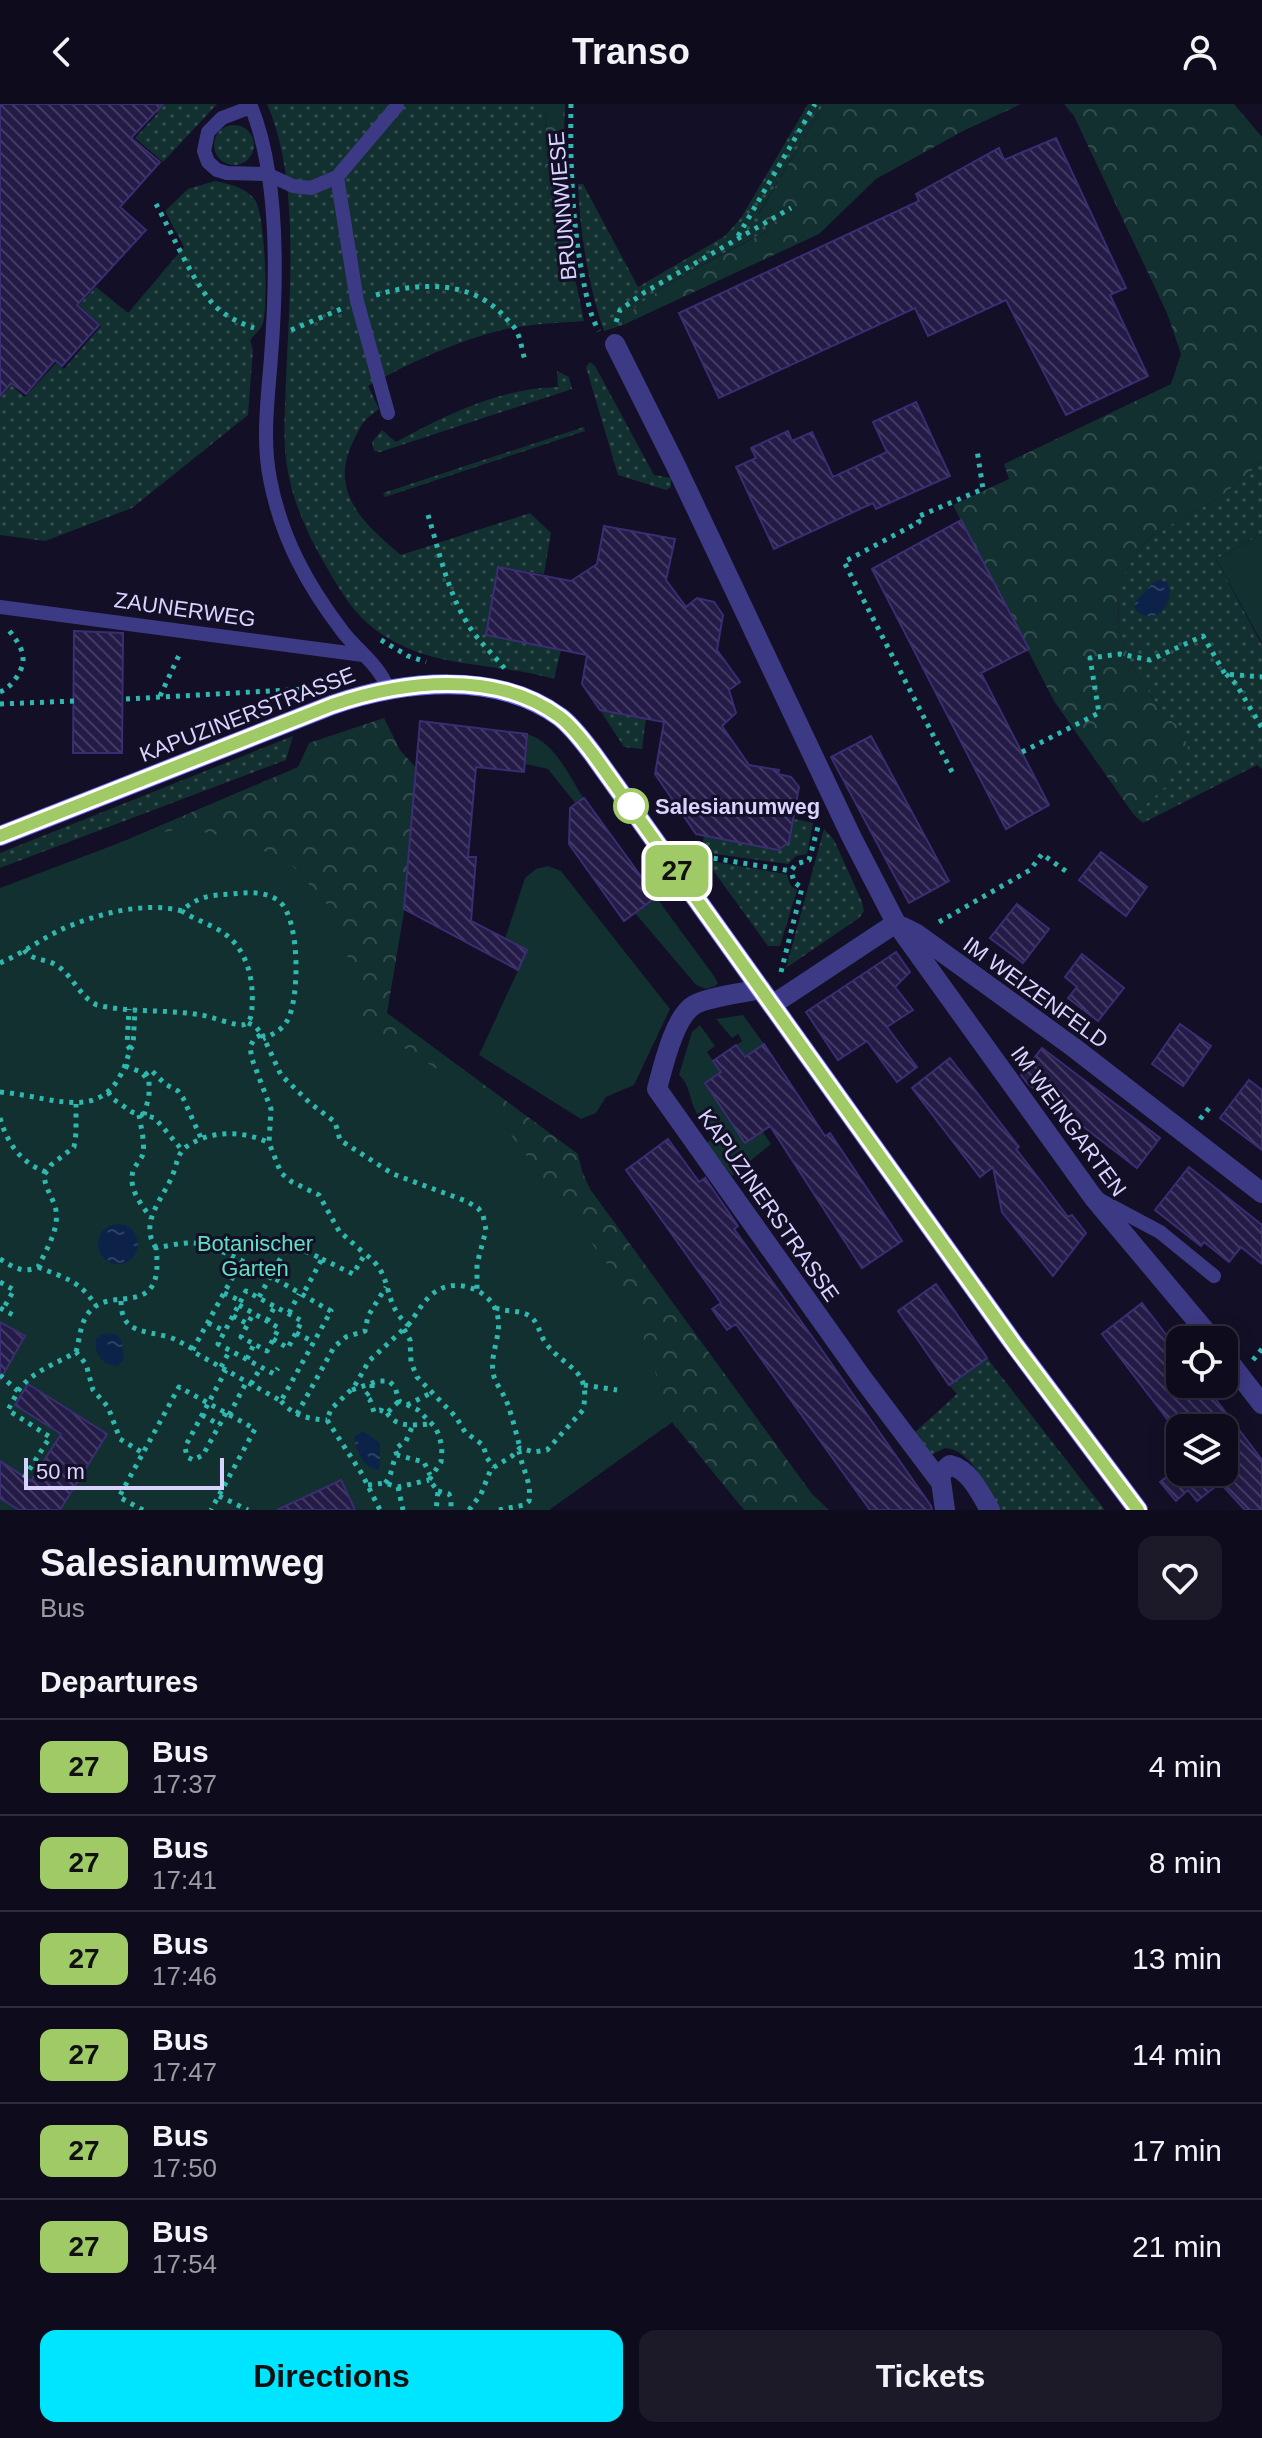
<!DOCTYPE html>
<style>
body{margin:0;font-family:Arial,sans-serif;background:#1c1929;color:#f1f3f6;height:100vh;display:flex;flex-direction:column;font-size:30px;white-space:nowrap}
*{box-sizing:border-box;margin:0}
p{font-size:26px;color:#9b9ba3}
.icon{flex:none;width:44px;height:44px;fill:none;stroke:currentColor;stroke-width:2;stroke-linecap:round;stroke-linejoin:round}
.map{position:relative;height:1406px;overflow:hidden}
.side{display:flex;flex-direction:column;background:#0e0b1c;flex:1}
.side>*{flex:none}
.badge{padding:0 16px;border-radius:12px;font-size:28px;line-height:52px}
.fabs{position:absolute;left:1166px;top:1222px;display:grid;gap:16px}
.fabs a{display:grid;place-items:center;width:72px;height:72px;border-radius:16px;background:#0e0b1c;box-shadow:0 4px 20px #0003,0 0 0 2px #2e2b3b;font-size:40px}
.scale{position:absolute;left:24px;bottom:20px;width:200px;box-sizing:border-box;padding-left:8px;border:4px solid #d9d4ff;border-top:0;font-size:22px;line-height:28px;white-space:nowrap;color:#d9d4ff;-webkit-text-stroke:6px #130f26;paint-order:stroke}
.map>.badge{position:absolute;translate:-50% -50%;box-shadow:0 0 0 4px #fff}
h2{padding:0 40px;font-size:30px;line-height:72px}
.round{display:grid;place-items:center;flex:none;width:84px;height:84px;border-radius:16px;background:#1c1929}
.overview{display:flex;align-items:center;justify-content:space-between;height:136px;padding:0 40px}
h1{font-size:38px;font-weight:600;line-height:60px}
.primary-button{display:flex;gap:16px;margin-top:auto;padding:16px 40px}
.primary-button a{flex:1;height:92px;border-radius:16px;background:#00e5ff;color:#111;font-size:32px;font-weight:600;line-height:92px;text-align:center}
.primary-button a+a{background:#1c1929;color:#f1f3f6}
ul{padding:0;list-style:none}
li{display:flex;align-items:center;gap:24px;height:96px;padding:0 40px;border-top:2px solid #2e2b3b}
li div{flex:1}
li b{display:block;font-size:30px}
li em{font-style:normal}
li .badge{min-width:88px;font-weight:700;text-align:center}
header{display:flex;justify-content:space-between;align-items:center;height:104px;padding:0 40px;background:#0e0b1c;font-size:36px;font-weight:600}
.map>svg:first-child{display:block}
</style>
<header><svg class="icon" aria-label="back" viewBox="0 0 24 24"><path d="M15 5l-7 7 7 7"/></svg>Transo<svg class="icon" aria-label="person" viewBox="0 0 24 24"><circle cx="12" cy="8" r="4"/><path d="M4 21q1-7 8-7t8 7"/></svg></header>
<div class="map">
<svg width="1262" height="1406" viewBox="0 0 1262 1406">
<defs>
<pattern id="grass-dots" width="8" height="8" patternUnits="userSpaceOnUse" patternTransform="scale(2)"><rect width="8" height="8" fill="#12302f"/><path d="M2 2h.1M6 6h.1" fill="none" stroke="#344d4e" stroke-width="1.8" stroke-linecap="round"/></pattern>
<pattern id="forest-crowns" width="20" height="18" patternUnits="userSpaceOnUse" patternTransform="scale(2)"><rect width="20" height="18" fill="#12302f"/><path d="M2 6a3 3 0 1 1 6 0M12 15a3 3 0 1 1 6 0" fill="none" stroke="#344d4e"/></pattern>
<pattern id="water-ripples" width="26" height="14" patternUnits="userSpaceOnUse" patternTransform="scale(2)"><rect width="26" height="14" fill="#0c2248"/><path d="M2 4q2-2 4 0t4 0M15 11q2-2 4 0t4 0" fill="none" stroke="#2f4163"/></pattern>
<pattern id="building-back-hatch" width="6" height="6" patternUnits="userSpaceOnUse" patternTransform="scale(2)"><rect width="6" height="6" fill="#241b47"/><path d="M-1 5l2 2M0 0l6 6M5-1l2 2" fill="none" stroke="#433b63"/></pattern>
</defs>
<rect width="100%" height="100%" fill="#130f26"/>
<path fill="url(#grass-dots)" d="M 149,0 L 217,0 L 163,58 L 135,34 L 158,9 Z
M 267,0 L 546,0 L 545,63 L 561,163 L 577,183 L 584,217 C 557,219 528,220 502,226 C 454,238 411,258 368,282 L 379,305 C 362,317 362,320 353,338 C 328,388 365,421 401,451 L 530,409 L 551,429 L 544,470 L 498,463 L 486,531 L 561,546 L 554,575 C 504,560 447,564 401,541 C 364,523 350,503 330,469 C 312,439 294,403 288,368 C 282,338 285,307 286,277 C 289,194 301,77 267,0 Z
M 808,0 L 824,0 L 759,109 L 769,126 C 719,152 667,176 624,213 L 623,221 L 604,227 C 588,181 580,129 578,80 L 583,80 L 638,183 L 725,132 L 741,114 Z
M214 41a20 20 0 1 1 40 0a20 20 0 1 1-40 0Z
M 215,77 C 230,80 245,83 255,96 C 265,108 269,207 262,222 C 260,226 253,232 250,236 L 253,246 L 248,311 L 132,404 L 45,437 L 0,431 L 0,294 L 11,281 L 25,293 L 56,259 L 64,265 L 101,222 L 79,201 L 96,183 L 128,209 L 184,143 L 165,107 L 188,85 Z
M 590,258 L 595,262 L 654,371 L 671,374 L 671,383 L 666,386 L 618,371 L 586,263 Z
M 557,267 L 569,273 L 572,285 L 380,348 L 374,347 L 372,338 L 382,326 L 396,338 C 445,311 501,284 558,283 Z
M 584,323 L 585,327 L 385,393 L 383,389 Z
M 1262,358 L 1262,430 L 1216,455 L 1262,541 L 1262,665 L 1257,661 L 1143,719 L 1134,711 L 1166,682 L 1182,625 L 1164,611 L 1133,564 L 1118,525 L 1119,479 L 1135,451 L 1154,430 L 1219,394 Z
M 600,606 L 646,614 L 642,645 L 624,643 Z
M 293,632 L 286,656 L 0,764 L 0,749 Z
M 794,715 L 813,719 L 807,750 L 796,752 L 788,760 L 708,749 L 703,737 L 704,732 L 778,746 L 789,738 Z
M 824,725 L 834,736 L 862,798 L 864,807 L 859,814 L 786,864 Z
M 710,757 L 786,770 L 791,782 L 797,786 L 780,842 L 768,842 L 707,758 Z
M 987,1254 L 1105,1406 L 997,1406 C 987,1384 972,1346 945,1344 L 931,1351 L 914,1329 L 957,1290 L 949,1281 Z"/>
<path fill="url(#forest-crowns)" d="M 546,0 L 565,0 L 563,63 L 574,174 L 577,183 L 561,163 L 545,63 Z
M 824,0 L 1021,0 L 963,27 L 876,75 L 819,130 L 623,221 L 624,213 C 667,176 719,153 769,126 L 759,110 Z
M 1064,0 L 1234,0 L 1262,33 L 1262,358 L 1219,394 L 1154,430 L 1135,451 L 1119,479 L 1118,525 L 1133,564 L 1164,611 L 1182,625 L 1189,648 L 1166,682 L 1134,711 L 1054,597 L 953,401 L 1009,375 L 1004,360 L 1171,280 L 1181,250 L 1167,209 L 1074,12 Z
M 384,614 L 400,646 L 417,665 L 408,784 L 387,909 L 578,1050 L 582,1067 L 590,1085 L 812,1390 L 829,1406 L 744,1406 L 672,1318 L 549,1406 L 110,743 L 298,663 L 309,639 Z"/>
<path fill="#12302f" d="M 1262,430 L 1262,539 L 1216,455 Z
M 527,630 C 555,638 569,672 584,695 L 576,700 L 548,665 L 525,660 Z
M 183,724 L 242,736 L 292,761 L 337,812 L 364,918 L 485,996 L 628,1188 L 672,1318 L 549,1406 L 0,1406 L 0,784 L 127,736 Z
M 548,762 L 561,767 L 670,905 L 634,981 L 606,993 L 596,1009 L 581,1015 L 479,951 L 527,847 L 505,835 L 525,774 L 536,765 Z
M 656,793 L 714,872 L 718,879 L 715,882 L 706,885 L 696,881 L 635,809 Z
M 743,911 L 764,940 L 745,953 L 736,941 L 742,937 L 738,930 L 732,934 L 716,915 Z
M 700,921 L 715,942 L 707,948 L 721,968 L 705,980 L 745,1039 L 762,1027 L 771,1040 L 732,1072 L 706,1039 L 714,1034 C 707,1025 700,1016 695,1006 C 689,993 690,981 679,971 L 692,928 Z"/>
<path fill="url(#water-ripples)" d="M 1159,476 L 1167,478 C 1177,500 1153,525 1135,505 L 1135,498 L 1153,479 Z
M98 1140a20 20 0 1 1 40 0a20 20 0 1 1-40 0Z
M 106,1229 L 118,1231 L 122,1239 L 124,1255 L 118,1262 C 102,1261 94,1251 96,1234 Z
M 363,1327 L 380,1339 L 380,1362 L 378,1366 C 365,1365 355,1346 354,1333 Z"/>
<path fill="url(#building-back-hatch)" stroke="#3b2d73" stroke-width="2" d="M 0,0 L 163,0 L 131,34 L 160,58 L 120,103 L 146,126 L 77,201 L 99,221 L 62,262 L 55,256 L 26,290 L 11,279 L 0,292 Z
M 1056,34 L 1126,184 L 1110,191 L 1148,272 L 1066,311 L 1006,196 L 928,232 L 915,204 L 719,294 L 679,209 L 919,97 L 916,90 L 999,44 L 1004,56 Z
M 916,298 L 950,372 L 876,405 L 873,399 L 774,445 L 736,363 L 756,354 L 751,344 L 788,327 L 792,337 L 812,328 L 833,373 L 887,348 L 873,318 Z
M 961,416 L 1029,545 L 981,569 L 1049,701 L 1006,725 L 872,465 Z
M 604,422 L 675,435 L 666,476 L 686,503 L 697,494 L 714,498 L 723,511 L 717,546 L 740,578 L 729,586 L 736,609 L 722,622 L 749,661 L 779,666 L 778,670 L 791,673 L 799,683 L 789,738 L 778,746 L 696,730 L 655,670 L 664,618 L 600,606 L 582,580 L 587,551 L 486,531 L 498,463 L 571,477 L 597,460 Z
M 74,527 L 123,529 L 122,649 L 73,649 Z
M 420,617 L 527,630 L 524,668 L 476,663 L 468,753 L 476,753 L 471,817 L 527,846 L 518,866 L 404,805 Z
M 871,632 L 949,777 L 909,799 L 831,653 Z
M 584,694 L 656,793 L 624,817 L 569,740 L 570,704 Z
M 1101,748 L 1147,783 L 1126,812 L 1079,776 Z
M 1017,800 L 1049,825 L 1023,859 L 990,834 Z
M 896,848 L 910,868 L 895,883 L 913,906 L 887,923 L 917,963 L 897,978 L 867,937 L 838,956 L 806,908 Z
M 1082,850 L 1124,884 L 1098,917 L 1068,894 L 1077,883 L 1065,873 Z
M 1180,920 L 1211,942 L 1183,982 L 1152,960 Z
M 764,940 L 825,1032 L 830,1029 L 902,1137 L 862,1164 L 770,1022 L 745,1039 L 705,979 L 721,968 L 713,957 L 736,941 L 745,953 Z
M 1042,944 L 1160,1034 L 1137,1064 L 1028,980 L 1021,971 Z
M 950,954 L 1019,1043 L 1016,1045 L 1043,1080 L 1068,1113 L 1072,1111 L 1086,1129 L 1053,1172 L 1002,1108 L 993,1063 L 980,1073 L 912,984 Z
M 1249,976 L 1262,986 L 1262,1046 L 1220,1014 Z
M 668,1035 L 699,1078 L 705,1074 L 738,1122 L 734,1125 L 824,1249 L 931,1402 L 932,1406 L 870,1406 L 736,1220 L 727,1226 L 712,1205 L 721,1199 L 626,1066 Z
M 1189,1063 L 1262,1121 L 1262,1160 L 1241,1143 L 1229,1158 L 1204,1138 L 1201,1142 L 1155,1106 Z
M 936,1180 L 987,1254 L 949,1281 L 898,1207 Z
M 1142,1199 L 1180,1249 L 1180,1280 L 1204,1280 L 1262,1356 L 1262,1406 L 1245,1406 L 1220,1379 L 1197,1397 L 1188,1386 L 1176,1397 L 1160,1378 L 1173,1368 L 1224,1368 L 1224,1324 L 1174,1324 L 1102,1230 Z
M 0,1218 L 25,1232 L 0,1276 Z
M 28,1280 L 107,1330 L 60,1406 L 19,1406 L 0,1394 L 0,1357 L 31,1377 L 61,1330 L 15,1301 Z
M 341,1376 L 355,1406 L 277,1406 Z"/>
<g fill="none" stroke-linecap="round" stroke-linejoin="round">
<path stroke="#2fb8b0" stroke-width="5" stroke-dasharray="4 6" stroke-linecap="butt" d="M 571,0 C 570,60 572,121 584,180 C 587,195 591,214 599,227
M 156,100 C 171,127 195,183 216,203 C 227,213 240,219 254,224
M 738,132 L 815,0
M 376,191 C 419,178 471,176 504,212 C 508,217 513,221 516,226 C 521,235 522,247 525,256
M 616,218 L 620,206 L 645,188 L 791,104
M 291,226 L 341,205
M 428,411 C 439,447 448,490 469,522 C 479,538 494,551 505,565
M 381,536 L 408,552 L 426,558
M 1226,570 L 1236,580 L 1262,624
M 0,588 C 7,585 11,581 16,574 C 30,554 21,542 8,525
M 160,592 L 181,547
M 126,595 L 306,585
M 0,600 L 74,597
M 1022,648 L 1099,609 L 1090,554 L 1120,550 L 1150,556 L 1203,532 L 1225,570 L 1262,573
M 952,668 L 844,458 L 919,418 L 917,413 L 983,385 L 977,346
M 694,751 L 791,767
M 939,818 L 1030,766 L 1042,750 L 1067,768
M 24,846 C 33,858 48,854 59,863 C 74,874 80,893 97,901 C 130,909 166,905 201,911 C 210,912 236,922 242,921 C 251,920 252,909 252,902 C 254,876 247,846 225,830 C 213,821 195,816 182,807
M 0,859 C 21,850 40,836 60,826 C 96,810 144,797 182,807 C 197,792 212,791 232,790 C 249,788 267,787 280,798 C 300,816 300,895 287,917 C 282,926 273,930 263,935
M 781,868 L 802,784 L 794,778 L 791,767 L 796,760 L 809,756 L 819,719
M 248,919 L 255,922 L 262,930 L 254,935 L 250,943 L 252,955 L 271,1005 L 269,1039 L 281,1069 L 292,1078 L 319,1091 L 339,1127 L 365,1150
M 262,930 L 281,971 L 310,999 L 335,1018 L 340,1036 L 393,1070 L 466,1097 L 478,1104 L 483,1111 L 486,1126 L 477,1160 L 477,1185
M 130,945 L 133,942 L 135,905
M 125,962 L 141,968 L 149,977 L 149,992 L 144,1011
M 145,971 L 151,966 L 165,980 L 178,987 L 183,994 L 201,1034
M 0,988 C 59,993 110,1025 130,945 L 127,941 L 129,905
M 108,988 L 113,995 L 132,1008 L 155,1014 L 182,1046
M 139,1011 C 141,1023 145,1039 143,1050 C 141,1056 135,1061 133,1067 C 128,1085 141,1100 151,1114
M 0,1014 C 7,1039 21,1059 46,1068
M 1200,1015 L 1210,1003
M 156,1144 C 138,1118 164,1094 173,1070 C 177,1060 177,1050 186,1043 C 209,1026 244,1026 269,1039
M 0,1155 C 13,1163 23,1170 38,1163 C 47,1144 61,1123 55,1102 C 51,1091 45,1083 44,1071 L 51,1061 L 74,1043 L 76,1029 L 76,1000
M 322,1155 L 353,1170 L 365,1150 C 396,1172 380,1197 408,1221 L 369,1257 L 354,1283 L 331,1305 L 327,1316
M 38,1163 C 64,1174 80,1176 96,1202
M 0,1178 L 14,1186 L 3,1205
M 224,1189 L 241,1197
M 259,1193 L 289,1139 L 322,1155 L 302,1192
M 121,1197 C 121,1230 144,1226 169,1233 C 178,1236 185,1241 193,1245
M 239,1201 L 279,1224 L 267,1247 L 241,1233 L 253,1210
M 0,1204 L 13,1211
M 289,1209 L 299,1190
M 233,1212 L 248,1220
M 267,1217 L 275,1202
M 208,1219 L 225,1227
M 408,1221 C 417,1210 424,1195 435,1188 C 458,1172 494,1187 498,1214 C 501,1232 490,1250 493,1269 C 495,1279 502,1287 506,1296 C 512,1311 516,1329 520,1344
M 404,1225 L 410,1236 L 411,1258 L 417,1273 L 456,1313 L 465,1328 L 483,1341 L 487,1354 L 494,1363
M 296,1229 L 314,1238
M 273,1235 L 288,1244 L 302,1217 L 246,1187 L 218,1240 L 274,1270 L 278,1264
M 76,1248 C 80,1234 80,1218 90,1207 C 113,1181 165,1217 156,1144 C 168,1142 182,1138 194,1139 C 226,1142 299,1190 331,1207 L 281,1297 L 192,1247 L 241,1158
M 247,1255 L 254,1240
M 1253,1256 L 1262,1245
M 221,1263 L 230,1246
M 0,1271 L 18,1287 L 8,1306 L 50,1333 L 24,1374
M 251,1280 L 261,1263
M 372,1280 L 372,1286 L 365,1292 L 370,1296 L 374,1308 L 380,1306 L 387,1309 L 399,1297
M 584,1281 L 617,1286
M 352,1286 L 378,1277 L 389,1277 L 395,1283 L 399,1297 L 418,1306 L 435,1323 L 439,1331 L 442,1344 L 441,1358 L 429,1376 L 438,1387 L 436,1406
M 18,1287 C 32,1267 56,1260 76,1248 L 86,1260 L 93,1286 L 108,1303 L 120,1335 L 143,1349
M 281,1297 C 293,1312 309,1315 327,1316
M 407,1301 L 431,1289
M 226,1309 L 203,1351 L 193,1356 L 187,1353 L 185,1343 L 226,1266
M 387,1309 C 397,1324 412,1321 429,1320
M 297,1310 L 334,1243 L 346,1233 L 365,1227 L 368,1212 L 386,1183
M 202,1311 L 220,1321
M 229,1311 L 247,1277
M 327,1316 L 362,1370 L 380,1406
M 397,1351 L 395,1345 L 406,1337 L 413,1321
M 385,1379 C 393,1371 391,1360 397,1351 L 424,1358 L 430,1371
M 368,1381 L 385,1379 L 398,1383 L 429,1376
M 398,1383 L 403,1406
M 438,1387 L 449,1390 L 451,1394 L 451,1406
M 219,1392 L 248,1406
M 143,1406 L 119,1393 L 179,1283 L 255,1325 L 211,1406
M 469,1406 L 481,1390 L 491,1365 L 512,1352 L 520,1344 L 534,1348 L 547,1346 L 583,1306 C 592,1263 564,1265 545,1238 C 539,1229 538,1216 528,1211 C 519,1206 506,1208 496,1204
M 499,1406 L 524,1401 L 529,1397 C 532,1378 522,1365 519,1347"/>
<path stroke="#3d3a85" stroke-width="14" d="M 250,0 C 280,71 277,177 271,253 C 268,294 262,335 270,375 C 281,433 307,481 343,528 C 357,546 380,562 388,585
M 251,3 L 222,14 L 208,28 L 204,47 L 208,58 L 217,66 L 227,69 L 267,70 L 293,82 L 311,84 L 337,73 L 397,2
M 337,73 L 357,197 L 388,309
M 0,503 L 363,551
M 1100,1096 L 1160,1128 L 1214,1172"/>
<path stroke="#3d3a85" stroke-width="20" d="M 615,240 L 675,360 L 852,734 L 896,819 L 1093,1093 L 1213,1236
M 903,823 L 917,830 L 1073,943 L 1262,1089
M 761,885 C 744,889 707,893 694,901 C 674,913 663,963 657,985 L 863,1275 L 939,1376
M 772,901 L 896,819
M 1224,1251 L 1262,1300
M 945,1406 L 940,1370 L 950,1361 C 970,1366 980,1389 990,1406"/>
<path stroke="#6f6bff" stroke-width="20" d="M 0,732 L 332,601 C 402,577 496,566 560,613 C 573,623 583,637 593,650 L 1011,1236 L 1138,1406"/>
</g>
<g fill="none" stroke-linecap="round" stroke-linejoin="round">
<g stroke="#fff" stroke-width="18">
<path id="line" d="M 0,732 L 332,601 C 402,577 496,565 560,613 C 573,623 583,637 593,650 L 1016,1243 L 1138,1406"/>
</g>
<use href="#line" stroke="#9fca66" stroke-width="12"/>
</g>
<circle fill="#fff" stroke="#9fca66" stroke-width="4" cx="631" cy="702" r="16"/>
<g text-anchor="middle" stroke-width="6" stroke-linejoin="round" paint-order="stroke">
<g font-size="22" fill="#d9d4ff" stroke="#130f26">
<text transform="translate(562 102) rotate(-95)" y="8">BRUNNWIESE</text>
<text transform="translate(185 505) rotate(8)" y="8">ZAUNERWEG</text>
<text transform="translate(247 610) rotate(-21)" y="8">KAPUZINERSTRASSE</text>
<text transform="translate(1036 888) rotate(36)" y="8">IM WEIZENFELD</text>
<text transform="translate(1069 1017) rotate(54)" y="8">IM WEINGARTEN</text>
<text transform="translate(769 1101) rotate(55)" y="8">KAPUZINERSTRASSE</text>
</g>
<g font-size="22" font-weight="bold" fill="#d9d4ff" stroke="#130f26" text-anchor="start">
<text x="655" y="710">Salesianumweg</text>
</g>
<g font-size="22" fill="#5fe0c0" stroke="#130f26">
<text x="255" y="1147">Botanischer<tspan x="255" dy="25">Garten</tspan></text>
</g>
</g>
</svg>
<div class="fabs">
<a><svg class="icon" aria-label="locate" viewBox="0 0 24 24"><circle cx="12" cy="12" r="6"/><path d="M12 2v4M12 18v4M2 12h4M18 12h4"/></svg></a>
<a><svg class="icon" aria-label="layers" viewBox="0 0 24 24"><path d="M12 4l9 5-9 5-9-5zM3 14l9 5 9-5"/></svg></a>
</div>
<div class="scale">50 m</div>
<b class="badge" style="left:677px;top:767px;background:#9fca66;color:#111">27</b>
</div>
<section class="side">
<div class="overview"><div><h1>Salesianumweg</h1><p>Bus</p></div><a class="round"><svg class="icon" aria-label="heart" viewBox="0 0 24 24"><path d="M12 20l-8-8c-3-5 5-10 8-4 3-6 11-1 8 4z"/></svg></a></div>
<h2>Departures</h2>
<ul>
<li><span class="badge" style="background:#9fca66;color:#111">27</span><div><b>Bus</b><p>17:37</p></div><em>4 min</em></li>
<li><span class="badge" style="background:#9fca66;color:#111">27</span><div><b>Bus</b><p>17:41</p></div><em>8 min</em></li>
<li><span class="badge" style="background:#9fca66;color:#111">27</span><div><b>Bus</b><p>17:46</p></div><em>13 min</em></li>
<li><span class="badge" style="background:#9fca66;color:#111">27</span><div><b>Bus</b><p>17:47</p></div><em>14 min</em></li>
<li><span class="badge" style="background:#9fca66;color:#111">27</span><div><b>Bus</b><p>17:50</p></div><em>17 min</em></li>
<li><span class="badge" style="background:#9fca66;color:#111">27</span><div><b>Bus</b><p>17:54</p></div><em>21 min</em></li>
</ul>
<div class="primary-button"><a>Directions</a><a>Tickets</a></div>
</section>
